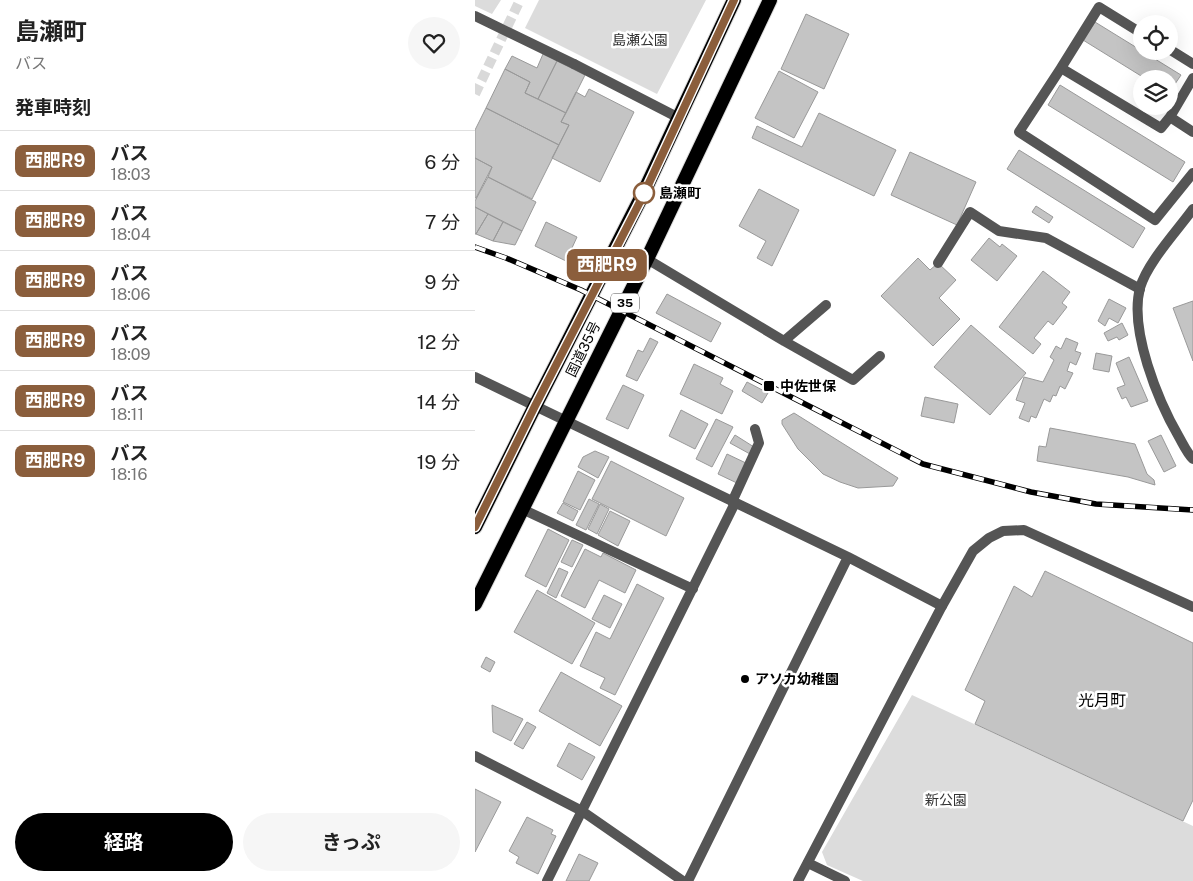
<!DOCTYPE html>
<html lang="ja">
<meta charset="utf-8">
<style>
body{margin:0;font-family:"Public Sans","Noto Sans JP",sans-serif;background:#f6f6f6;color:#222;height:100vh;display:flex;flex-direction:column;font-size:19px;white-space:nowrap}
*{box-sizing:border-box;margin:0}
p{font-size:16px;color:#767676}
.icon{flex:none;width:28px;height:28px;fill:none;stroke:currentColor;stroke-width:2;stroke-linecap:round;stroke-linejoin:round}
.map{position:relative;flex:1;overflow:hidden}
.sheet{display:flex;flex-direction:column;background:#fff;width:475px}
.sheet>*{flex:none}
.badge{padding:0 10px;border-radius:8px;font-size:18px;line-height:32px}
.controls{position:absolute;left:658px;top:15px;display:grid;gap:10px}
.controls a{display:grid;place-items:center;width:45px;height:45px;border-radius:50%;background:#fff;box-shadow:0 5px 20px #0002;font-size:25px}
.map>.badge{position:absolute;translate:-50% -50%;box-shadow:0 0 0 2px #fff}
h2{padding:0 15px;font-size:19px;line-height:45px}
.round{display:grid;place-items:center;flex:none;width:52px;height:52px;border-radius:26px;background:#f6f6f6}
.head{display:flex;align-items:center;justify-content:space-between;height:85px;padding:0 15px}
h1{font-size:24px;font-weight:700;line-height:38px}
.action{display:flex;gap:10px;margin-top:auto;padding:10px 15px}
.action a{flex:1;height:58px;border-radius:30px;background:#000;color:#fff;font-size:20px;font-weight:700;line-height:58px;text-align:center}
.action a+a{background:#f6f6f6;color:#222}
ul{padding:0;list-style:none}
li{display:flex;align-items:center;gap:15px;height:60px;padding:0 15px;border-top:1px solid #e0e0e0}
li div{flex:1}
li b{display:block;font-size:19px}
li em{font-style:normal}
li .badge{min-width:55px;font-weight:700;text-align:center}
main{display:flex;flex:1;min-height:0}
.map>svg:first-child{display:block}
</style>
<main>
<section class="sheet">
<div class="head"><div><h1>島瀬町</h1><p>バス</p></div><a class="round"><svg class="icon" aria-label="heart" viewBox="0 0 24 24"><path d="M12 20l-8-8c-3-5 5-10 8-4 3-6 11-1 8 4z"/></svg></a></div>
<h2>発車時刻</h2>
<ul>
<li><span class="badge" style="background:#8b5e3c;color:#fff">西肥R9</span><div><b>バス</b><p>18:03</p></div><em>6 分</em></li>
<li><span class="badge" style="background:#8b5e3c;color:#fff">西肥R9</span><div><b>バス</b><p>18:04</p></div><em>7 分</em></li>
<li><span class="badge" style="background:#8b5e3c;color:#fff">西肥R9</span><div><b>バス</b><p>18:06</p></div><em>9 分</em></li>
<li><span class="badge" style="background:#8b5e3c;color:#fff">西肥R9</span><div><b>バス</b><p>18:09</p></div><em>12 分</em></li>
<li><span class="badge" style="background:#8b5e3c;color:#fff">西肥R9</span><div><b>バス</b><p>18:11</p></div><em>14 分</em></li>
<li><span class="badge" style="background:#8b5e3c;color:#fff">西肥R9</span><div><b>バス</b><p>18:16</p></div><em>19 分</em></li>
</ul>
<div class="action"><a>経路</a><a>きっぷ</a></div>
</section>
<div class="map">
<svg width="718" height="881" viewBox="0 0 718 881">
<rect width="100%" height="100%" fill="#fff"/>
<path fill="#dcdcdc" d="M 0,0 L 26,0 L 17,14 L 0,6 Z
M 64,0 L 231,0 L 182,94 L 50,28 Z
M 437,695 L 718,826 L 718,881 L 388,881 L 352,865 L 347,852 Z"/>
<path fill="#c4c4c4" stroke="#999" d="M 331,14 L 374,34 L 349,89 L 306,69 Z
M 620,22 L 706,75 L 694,93 L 694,79 L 671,79 L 608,40 Z
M 68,54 L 82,61 L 63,99 L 50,93 L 55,82 L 30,69 L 37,56 L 62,68 Z
M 82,61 L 110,75 L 91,113 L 63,99 Z
M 30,69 L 55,82 L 50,93 L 91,113 L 86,122 L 94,125 L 84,145 L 11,108 Z
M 304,71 L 343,92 L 319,138 L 280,118 Z
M 585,85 L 710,162 L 698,182 L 573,105 Z
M 114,89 L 159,112 L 125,182 L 77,158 L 94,125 L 86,122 L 101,92 L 110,97 Z
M 11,108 L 84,145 L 57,199 L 13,177 L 17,167 L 0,158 L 0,130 Z
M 344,113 L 421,150 L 399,196 L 277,138 L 282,126 L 327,147 Z
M 544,150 L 670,228 L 658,248 L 532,169 Z
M 435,152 L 501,182 L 482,225 L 416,195 Z
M 0,158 L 17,167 L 1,198 L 0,198 Z
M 13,177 L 61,202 L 47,231 L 0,207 L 0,201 Z
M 284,189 L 324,210 L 297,266 L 282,258 L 291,241 L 264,226 Z
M 561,206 L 578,217 L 574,223 L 557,212 Z
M 0,207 L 13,214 L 1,234 L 0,234 Z
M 13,214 L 28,222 L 18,241 L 1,234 Z
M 28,222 L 47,231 L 40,245 L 18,241 Z
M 71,222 L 102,237 L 91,261 L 60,246 Z
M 514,238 L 525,247 L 527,244 L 542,256 L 522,281 L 496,260 Z
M 443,258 L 455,270 L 463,263 L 481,280 L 464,298 L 485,319 L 458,346 L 406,296 Z
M 568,271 L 595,292 L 587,303 L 592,307 L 578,325 L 573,321 L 559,338 L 566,344 L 558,354 L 524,327 Z
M 192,294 L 246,323 L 236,342 L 181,313 Z
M 634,299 L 651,308 L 643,323 L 634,318 L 630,326 L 623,321 Z
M 718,301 L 718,361 L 698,308 Z
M 647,323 L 653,335 L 644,340 L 642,337 L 633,341 L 629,333 Z
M 496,325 L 551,373 L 515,415 L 459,367 Z
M 175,338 L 183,342 L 162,381 L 151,376 L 163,350 L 168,352 Z
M 591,338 L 603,343 L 600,351 L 606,353 L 601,365 L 595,362 L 592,371 L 598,373 L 590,389 L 585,386 L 581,396 L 578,395 L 575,402 L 569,399 L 561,418 L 556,416 L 554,422 L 544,418 L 550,403 L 541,400 L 549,377 L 568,382 L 579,360 L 575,357 L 581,346 L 586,349 Z
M 621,353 L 637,356 L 634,372 L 618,369 Z
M 654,357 L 673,401 L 656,407 L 651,397 L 647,399 L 642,388 L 650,385 L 641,363 Z
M 219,364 L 248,378 L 245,384 L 258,391 L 247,414 L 205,394 Z
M 272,382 L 293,393 L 287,403 L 267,391 Z
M 148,385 L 169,395 L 153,429 L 131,419 Z
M 450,397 L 483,404 L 479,423 L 446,416 Z
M 206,410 L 233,424 L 220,449 L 194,436 Z
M 319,413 L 423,478 L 418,486 L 383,488 L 365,482 L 348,474 L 323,449 L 307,424 L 307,420 Z
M 241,419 L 258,427 L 237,467 L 221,459 Z
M 575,428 L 660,444 L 672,474 L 679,480 L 680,485 L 653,477 L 562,461 L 564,446 L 571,447 Z
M 260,435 L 279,447 L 275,454 L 255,443 Z
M 686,435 L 701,466 L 689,472 L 673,441 Z
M 120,451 L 134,457 L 123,478 L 103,467 L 108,457 Z
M 252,454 L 273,464 L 264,484 L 243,474 Z
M 136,461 L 209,498 L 191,536 L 117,499 Z
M 103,471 L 120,480 L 105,510 L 88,502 Z
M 114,499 L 124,504 L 111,530 L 101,525 Z
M 88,503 L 103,511 L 98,521 L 82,513 Z
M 125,504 L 134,509 L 122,534 L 113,529 Z
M 135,511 L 155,521 L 143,546 L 123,535 Z
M 73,529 L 94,540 L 71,587 L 50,576 Z
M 97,540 L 108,545 L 97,567 L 86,562 Z
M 110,549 L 126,557 L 128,553 L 161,570 L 150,593 L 124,580 L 110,608 L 86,596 Z
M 84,568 L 93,572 L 81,598 L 72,593 Z
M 570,571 L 718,643 L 718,800 L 708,821 L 500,724 L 510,701 L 490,690 L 539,586 L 557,597 Z
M 162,584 L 189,598 L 140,695 L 125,688 L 130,678 L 105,666 L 121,632 L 135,639 Z
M 62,590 L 120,623 L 97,664 L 39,632 Z
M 129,595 L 147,604 L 135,628 L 117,619 Z
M 11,657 L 20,662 L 15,672 L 6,667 Z
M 86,672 L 147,706 L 125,746 L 64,711 Z
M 17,705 L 48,719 L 36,741 L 18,732 Z
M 52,722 L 61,727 L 48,749 L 39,744 Z
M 94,743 L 120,757 L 107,780 L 82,766 Z
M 0,789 L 26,802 L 0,852 Z
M 52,817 L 78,830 L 76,834 L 81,836 L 63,874 L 41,863 L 44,857 L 34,851 Z
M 104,854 L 123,863 L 114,881 L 91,881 Z"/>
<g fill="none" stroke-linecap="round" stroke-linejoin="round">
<path stroke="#d9d9d9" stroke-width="10" stroke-dasharray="10 5" stroke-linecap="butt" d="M 0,94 L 45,0"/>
<g stroke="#dbdbdb" stroke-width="16">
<path id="trunk" d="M 0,527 L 60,406 L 167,196 L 259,0
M 0,604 L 172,259 L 295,0"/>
</g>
<path stroke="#555" stroke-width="10" d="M 0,16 L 99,64
M 172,259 L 309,341 L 378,380 L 405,356
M 309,341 L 351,305"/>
<path stroke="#555" stroke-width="10" d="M 666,33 L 624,7 L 586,68 L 686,128 L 695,117 L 718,78
M 694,49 L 718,64
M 99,64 L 204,118
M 586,68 L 544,132 L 680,220 L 718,173
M 695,117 L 718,132
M 463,263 L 495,212 L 524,231 L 571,238 L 665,289
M 0,377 L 373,557 L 467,606
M 257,502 L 284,443 L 280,429
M 47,509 L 218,589
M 333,863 L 370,881
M 72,881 L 260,503
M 213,881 L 373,557"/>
<path stroke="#555" stroke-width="10" d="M 718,209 C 702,231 672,263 665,288 C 654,330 683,401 704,437 C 708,444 712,453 718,459
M 0,756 L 107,811 L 208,881
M 323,881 L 467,606 L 498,551 L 514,538 L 528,531 L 549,530 L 718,607"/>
<use href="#trunk" stroke="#000" stroke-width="14"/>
<g stroke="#000" stroke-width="5.5">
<path id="rail" d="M 0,247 L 31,258 L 106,290 L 448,464 L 556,492 L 621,504 L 718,510"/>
</g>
<use href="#rail" stroke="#fff" stroke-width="4" stroke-dasharray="11" stroke-linecap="butt"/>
</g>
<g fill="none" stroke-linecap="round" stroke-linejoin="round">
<g stroke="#fff" stroke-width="11">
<path id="line" d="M 0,527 L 60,406 L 168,196 L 259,0"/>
</g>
<use href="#line" stroke="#8b5e3c" stroke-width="8"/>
</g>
<circle fill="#fff" stroke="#8b5e3c" stroke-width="2.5" cx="169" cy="193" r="10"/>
<g fill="#000" stroke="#fff" stroke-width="2">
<rect x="288" y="380" width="12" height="12" rx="2.5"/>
<circle cx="270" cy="679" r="5"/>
</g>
<g text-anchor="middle" stroke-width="5" stroke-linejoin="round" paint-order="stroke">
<rect fill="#fff" stroke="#4c4c4c" stroke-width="1" x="136" y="293.5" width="28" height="19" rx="4"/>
<g font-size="12" font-weight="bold" fill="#000">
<text x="150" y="307">35</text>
</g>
<g font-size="14" fill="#333" stroke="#fff">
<text x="165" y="45">島瀬公園</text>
<text x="471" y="805">新公園</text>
</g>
<g font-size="14" font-weight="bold" fill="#000" stroke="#fff" text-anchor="start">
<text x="184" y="198">島瀬町</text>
</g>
<g font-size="14" fill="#000" stroke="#fff">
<text transform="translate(108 349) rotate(-64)" y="5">国道35号</text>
</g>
<g font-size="14" font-weight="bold" fill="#000" stroke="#fff" text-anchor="start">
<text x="305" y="391">中佐世保</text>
<text x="280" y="684">アソカ幼稚園</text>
</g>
<g font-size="16" fill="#000" stroke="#fff">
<text x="627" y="706">光月町</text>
</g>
</g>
</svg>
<div class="controls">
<a><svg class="icon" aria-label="locate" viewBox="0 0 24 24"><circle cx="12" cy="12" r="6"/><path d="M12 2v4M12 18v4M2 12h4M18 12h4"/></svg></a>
<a><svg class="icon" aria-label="layers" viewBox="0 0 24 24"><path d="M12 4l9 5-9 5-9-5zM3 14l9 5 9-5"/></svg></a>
</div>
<b class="badge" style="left:132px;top:265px;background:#8b5e3c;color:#fff">西肥R9</b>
</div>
</main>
